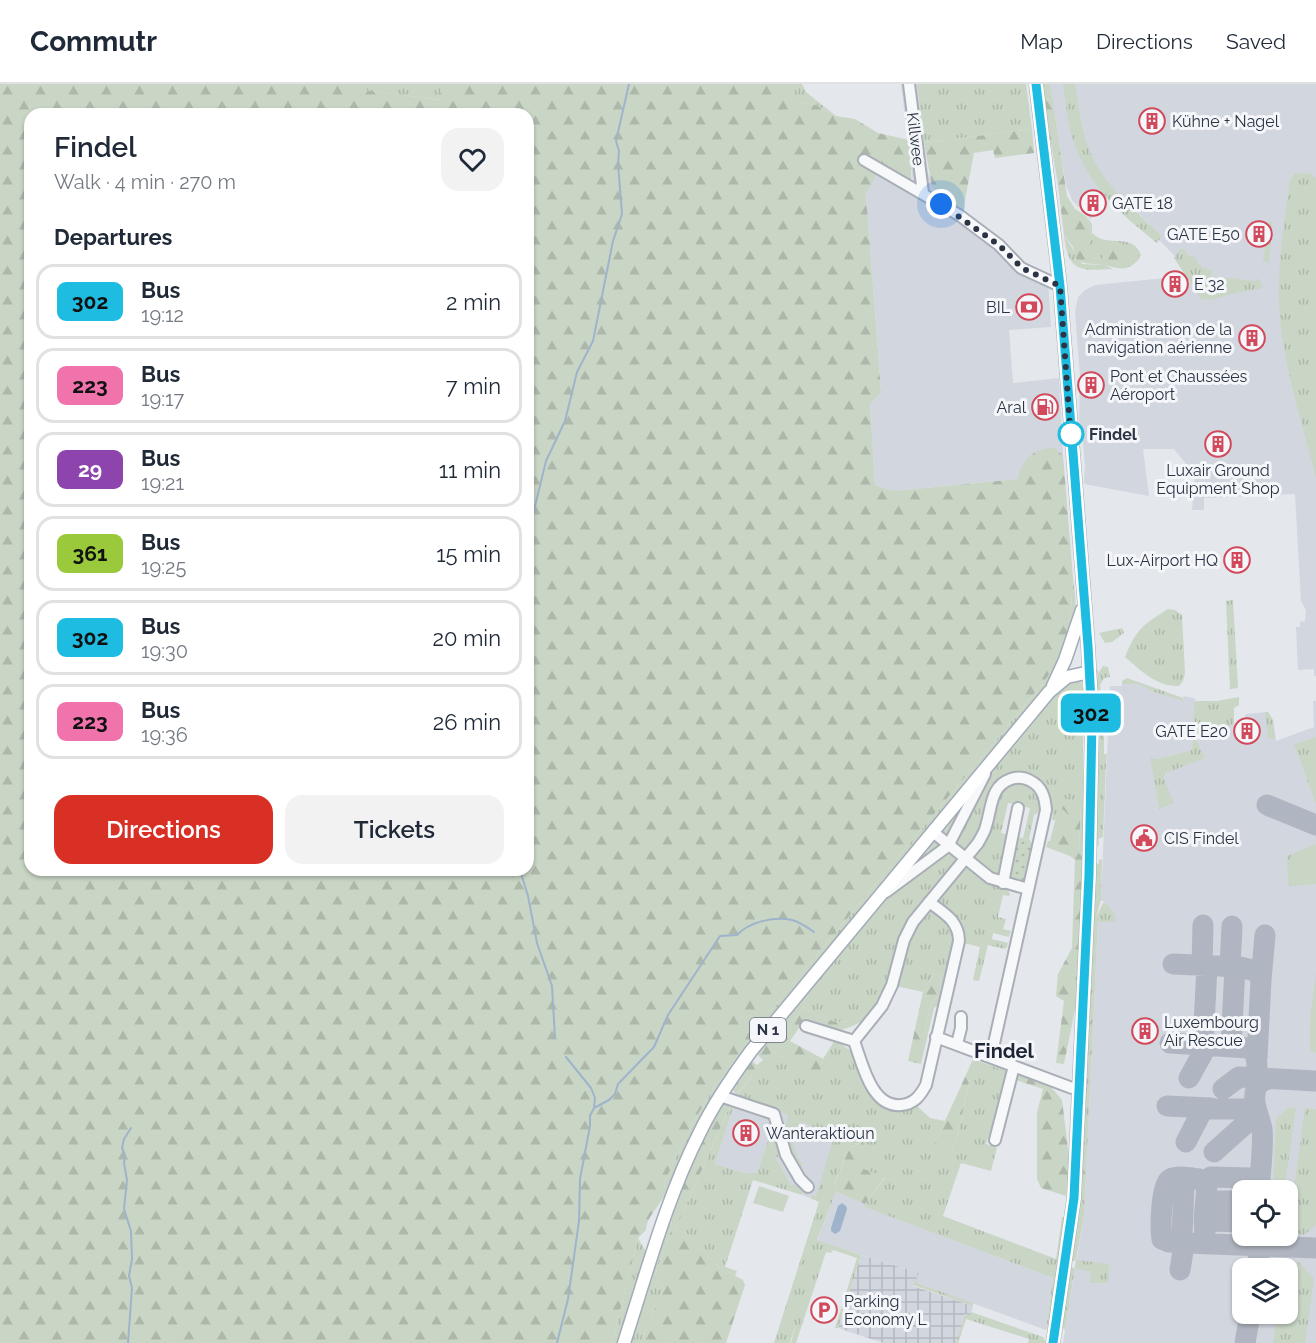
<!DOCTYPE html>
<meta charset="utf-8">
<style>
body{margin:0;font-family:Raleway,sans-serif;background:#f2f2f3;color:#1f2937;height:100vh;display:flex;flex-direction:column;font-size:22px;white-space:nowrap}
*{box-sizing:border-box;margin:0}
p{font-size:20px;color:#747a83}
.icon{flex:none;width:33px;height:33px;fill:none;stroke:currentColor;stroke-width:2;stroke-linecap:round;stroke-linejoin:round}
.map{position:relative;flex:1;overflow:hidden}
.side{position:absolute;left:24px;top:24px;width:510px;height:768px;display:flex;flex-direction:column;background:#fff;border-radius:18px;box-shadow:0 2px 4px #0004}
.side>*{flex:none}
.badge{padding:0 12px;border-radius:9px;font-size:21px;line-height:39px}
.controls{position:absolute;left:1232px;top:1096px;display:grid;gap:12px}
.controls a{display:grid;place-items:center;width:66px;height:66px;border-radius:12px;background:#fff;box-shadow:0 2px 4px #0004;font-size:30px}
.you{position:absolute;width:30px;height:30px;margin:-15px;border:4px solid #fff;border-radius:50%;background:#1a73e8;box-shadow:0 0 0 9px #1a73e833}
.map>.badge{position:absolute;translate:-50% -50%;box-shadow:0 0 0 3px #fff}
h2{padding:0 30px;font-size:22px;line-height:54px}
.round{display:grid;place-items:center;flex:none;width:63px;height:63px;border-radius:18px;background:#f2f2f3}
.overview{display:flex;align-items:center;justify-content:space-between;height:102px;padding:0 30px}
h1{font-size:28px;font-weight:600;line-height:45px}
.cta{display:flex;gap:12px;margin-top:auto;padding:12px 30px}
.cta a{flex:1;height:69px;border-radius:18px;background:#d93025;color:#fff;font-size:24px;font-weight:600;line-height:69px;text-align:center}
.cta a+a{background:#f2f2f3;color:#1f2937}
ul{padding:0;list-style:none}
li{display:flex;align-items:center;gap:18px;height:75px;margin:0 12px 9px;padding:0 18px;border:3px solid #e0e1e3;border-radius:18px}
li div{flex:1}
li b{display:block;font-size:22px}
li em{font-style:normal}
li .badge{min-width:66px;font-weight:700;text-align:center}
header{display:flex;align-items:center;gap:36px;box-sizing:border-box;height:84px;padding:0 30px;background:#fff;border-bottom:2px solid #e0e1e3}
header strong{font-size:28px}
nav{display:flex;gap:33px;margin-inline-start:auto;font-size:21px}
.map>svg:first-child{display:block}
</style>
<header>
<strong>Commutr</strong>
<nav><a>Map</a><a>Directions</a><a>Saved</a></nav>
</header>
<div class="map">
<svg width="1316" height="1259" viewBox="0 0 1316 1259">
<defs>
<pattern id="industrial-grid" width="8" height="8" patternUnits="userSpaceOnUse" patternTransform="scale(1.5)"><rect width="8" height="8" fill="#d2d6de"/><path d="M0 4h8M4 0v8" fill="none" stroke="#b4b8c0"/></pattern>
<pattern id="grass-tufts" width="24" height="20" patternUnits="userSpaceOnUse" patternTransform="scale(1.5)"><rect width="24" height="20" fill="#c9d6c5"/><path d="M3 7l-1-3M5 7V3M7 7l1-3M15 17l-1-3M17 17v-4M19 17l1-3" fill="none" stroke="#adb8ab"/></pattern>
<pattern id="forest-firs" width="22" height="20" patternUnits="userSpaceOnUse" patternTransform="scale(1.5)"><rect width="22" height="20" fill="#c9d6c5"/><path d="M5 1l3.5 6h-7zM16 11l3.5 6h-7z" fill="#adb8ab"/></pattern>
<pattern id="park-dots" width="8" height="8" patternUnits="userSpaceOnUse" patternTransform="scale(1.5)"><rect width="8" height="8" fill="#c9d6c5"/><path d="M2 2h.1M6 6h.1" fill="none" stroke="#adb8ab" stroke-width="1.8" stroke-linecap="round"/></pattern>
</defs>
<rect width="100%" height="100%" fill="#e4e7ec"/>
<path fill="#d2d6de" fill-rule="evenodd" d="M 901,0 L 917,0 L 928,89 L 938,110 L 963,126 L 960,131 L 1009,170 L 1048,196 L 1051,243 L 1009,246 L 1013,299 L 1059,294 L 1063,371 L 1053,363 L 1018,395 L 894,407 L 875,401 L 870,319 L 881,308 L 866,108 L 880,85 L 913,98 Z
M 1049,0 L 1316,0 L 1316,592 L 1314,592 L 1314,585 L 1298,586 L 1296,543 L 1300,543 L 1300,538 L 1305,537 L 1306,526 L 1301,517 L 1295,410 L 1204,414 L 1204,426 L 1192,426 L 1195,391 L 1174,365 L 1143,365 L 1149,412 L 1084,400 L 1085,383 L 1082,345 L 1079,344 L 1080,292 L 1075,228 L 1078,213 L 1085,206 L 1095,201 L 1175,193 L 1181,203 L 1191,198 L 1177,174 L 1159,156 L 1162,152 L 1114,106 L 1104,114 L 1108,120 L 1090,135 L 1072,116 L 1066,101 Z
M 1122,600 L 1139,600 L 1151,607 L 1184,616 L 1183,612 L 1194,614 L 1196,617 L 1194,618 L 1192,666 L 1157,675 L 1151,674 L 1159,725 L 1164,695 L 1168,687 L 1204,674 L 1195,654 L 1234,640 L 1236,656 L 1243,656 L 1242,643 L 1245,643 L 1245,632 L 1246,630 L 1268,628 L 1273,636 L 1276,657 L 1314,643 L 1313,617 L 1316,617 L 1316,1259 L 1063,1259 L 1084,1131 L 1098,838 L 1106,820 L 1101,816 L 1110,602 L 1122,602 ZM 1242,1107 L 1287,1107 L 1287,1152 L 1242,1152 ZM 1242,1185 L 1287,1185 L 1287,1230 L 1242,1230 Z
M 734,1013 L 788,1031 L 783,1047 L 800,1078 L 792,1057 L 800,1038 L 836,1050 L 816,1113 L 811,1111 L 810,1114 L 802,1111 L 803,1108 L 791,1101 L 776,1074 L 771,1048 L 757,1089 L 744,1089 L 715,1080 L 734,1021 Z
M 836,1108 L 865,1120 L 866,1123 L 1053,1194 L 1046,1246 L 917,1199 L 919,1189 L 817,1157 Z"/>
<path fill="url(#industrial-grid)" d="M 861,1171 L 919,1189 L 913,1202 L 973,1222 L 970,1232 L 965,1230 L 956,1259 L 883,1259 L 838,1244 Z"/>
<path fill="url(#grass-tufts)" d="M 364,0 L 441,0 L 441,16 L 363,6 Z
M 792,0 L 802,0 L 806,8 L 836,32 L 816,21 L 798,18 Z
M 917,0 L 1026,0 L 1032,45 L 924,59 Z
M 1063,0 L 1075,0 C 1079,23 1081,46 1090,68 C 1104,102 1136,127 1162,152 L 1157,159 C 1121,130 1090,104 1074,59 C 1067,41 1066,19 1063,0 Z
M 1295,89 L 1311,90 L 1316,94 L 1316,394 C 1304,346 1289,300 1282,251 C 1274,199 1283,147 1290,96 Z
M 1086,132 L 1092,140 L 1092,149 C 1107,165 1132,147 1141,171 L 1139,175 L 1134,166 L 1102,175 L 1091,174 L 1085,164 L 1093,154 Z
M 1270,134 L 1272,139 L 1269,180 L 1263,176 Z
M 1064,151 L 1082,180 L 1104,181 L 1113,185 C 1080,187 1068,188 1064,151 Z
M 1181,164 L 1185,166 L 1187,171 L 1196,173 C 1197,183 1204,184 1212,186 L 1211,192 L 1256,197 L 1257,194 L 1261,198 L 1263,203 L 1259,205 L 1239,208 L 1210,216 L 1201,215 L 1174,174 Z
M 1073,494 C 1074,505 1077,519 1075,531 C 1069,569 1048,599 1026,629 L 777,928 L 723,996 L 697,1040 L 667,1105 L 663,1101 L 691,1042 L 711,1008 L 770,927 L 1044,598 L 1060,573 L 1070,542 Z
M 1233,516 L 1238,604 L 1230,605 L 1226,517 Z
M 1168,525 L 1175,526 L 1182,531 L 1185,589 L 1183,597 L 1179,602 C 1157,603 1140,586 1125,573 C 1137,544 1143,541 1168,525 Z
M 1122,544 L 1124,549 L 1112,558 L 1105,559 L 1099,549 Z
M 1103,582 L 1108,583 L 1110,593 L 1104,594 L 1100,601 L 1104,646 L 1104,670 L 1107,670 L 1106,680 L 1103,753 L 1098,755 L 1099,760 L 1096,764 L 1097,591 Z
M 1127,594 L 1183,614 L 1184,617 L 1151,607 L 1139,600 L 1122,600 L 1122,597 Z
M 1077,596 L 1081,598 L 1083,605 L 1083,774 L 1079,769 L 1081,723 L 1067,729 L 1065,738 L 1052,736 L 1053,728 L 1042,726 L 1034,731 L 1029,755 L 1023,754 L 1030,724 L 1008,719 L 1001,749 L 1017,753 L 1006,804 L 1010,810 L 1009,812 L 1003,811 L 998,833 L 1006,835 L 1003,845 L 1011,847 L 1009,853 L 993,849 L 992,855 L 1008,859 L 1007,863 L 1005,865 L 988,861 L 979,897 L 973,896 L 980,863 L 955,857 L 941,919 L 934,924 L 928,950 L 925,947 L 931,919 L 940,909 L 941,892 L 934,890 L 923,908 L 892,901 L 864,936 L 855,941 L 850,937 C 830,940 820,934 803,923 L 788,945 L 775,947 L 1067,597 Z
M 1239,613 L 1239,621 L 1234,624 L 1234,640 L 1195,654 L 1205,674 L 1166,689 L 1164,695 L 1174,719 L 1159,725 L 1150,673 L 1157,675 L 1192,666 L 1194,618 L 1196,617 L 1217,617 Z
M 1265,628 L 1268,628 L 1273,636 L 1275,655 L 1268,653 Z
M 1316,653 L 1316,720 L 1294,660 Z
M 1316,760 L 1316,800 L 1290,802 L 1288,800 L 1287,772 Z
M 1099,775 L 1102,776 L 1101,816 L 1096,834 L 1103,819 L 1106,819 L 1116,832 L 1115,838 L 1098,838 L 1084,1131 L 1076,1176 L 1109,1180 L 1108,1199 L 1090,1199 L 1091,1188 L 1075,1184 L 1065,1246 L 1060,1241 L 1069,1183 L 1075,1184 L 1076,1177 L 1070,1176 L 1086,994 L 1096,779 L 1099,780 Z
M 1316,889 L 1316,969 L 1310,966 L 1310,935 Z
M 835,956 L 860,973 L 873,1005 L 904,1021 L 917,1022 L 930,1034 L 945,1037 L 935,1059 L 952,1065 L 959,1045 L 970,995 L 965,993 L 973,975 L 1009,988 L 994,1047 L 989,1050 L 986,1060 L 997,1064 L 991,1087 L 961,1079 L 943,1132 L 1056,1175 L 1062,1133 L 1067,1134 L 1051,1235 L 1046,1246 L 1053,1194 L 865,1123 L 865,1120 L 885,1094 L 864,1085 L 862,1058 L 849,1065 L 834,1100 L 836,1108 L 817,1156 L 861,1171 L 838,1244 L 835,1244 L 857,1174 L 833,1166 L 831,1169 L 826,1168 L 796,1259 L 791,1259 L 796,1240 L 790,1259 L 774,1259 L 819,1118 L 810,1114 L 811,1111 L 816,1112 L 835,1050 L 800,1038 L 792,1057 L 800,1078 L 803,1079 L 802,1082 L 796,1083 C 785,1064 781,1053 788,1031 L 734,1013 L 749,997 L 757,981 L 772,968 L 821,990 L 823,975 Z
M 731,1020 L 734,1021 L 715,1080 L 744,1089 L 757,1089 L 771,1048 L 774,1047 L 782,1070 L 776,1074 L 791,1101 L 799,1102 L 803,1108 L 802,1111 L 753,1096 L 725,1183 L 737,1187 L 735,1192 L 719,1183 L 687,1150 L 675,1146 Z
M 1288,1024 L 1296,1024 L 1284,1107 L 1273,1107 L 1276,1035 Z
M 1305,1024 L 1316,1025 L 1316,1141 L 1304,1151 L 1288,1148 Z
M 672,1129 L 671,1147 L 654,1193 L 664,1203 L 640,1259 L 629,1259 Z
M 638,1154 L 646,1168 L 618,1259 L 612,1259 Z
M 1284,1178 L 1299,1178 L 1314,1195 L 1305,1259 L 1273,1259 L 1277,1230 L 1287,1230 L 1287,1185 L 1283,1185 Z
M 919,1189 L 917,1199 L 973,1219 L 973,1222 L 913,1201 Z
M 971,1228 L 1043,1253 L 1047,1259 L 1028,1259 L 1029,1255 L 966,1235 L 958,1259 L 956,1259 L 965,1230 L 970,1231 Z"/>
<path fill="url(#forest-firs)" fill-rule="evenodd" d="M 0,0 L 364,0 L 364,6 L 440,16 L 441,0 L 792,0 L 798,18 L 816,21 L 836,32 L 855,35 L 878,49 L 909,56 L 912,103 L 880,85 L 866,109 L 881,308 L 870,320 L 875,401 L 894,407 L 1018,395 C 1022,373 1033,367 1053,363 L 1063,371 L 1073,494 L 1070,542 L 1060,573 L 1044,598 L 770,927 L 711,1008 L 691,1042 L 663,1101 L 667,1105 C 663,1119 646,1133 646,1146 L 638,1154 L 612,1259 L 0,1259 ZM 30,30 L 528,30 L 528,786 L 30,786 Z
M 1041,0 L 1050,0 L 1067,112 L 1075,125 L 1086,132 L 1093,154 L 1085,164 L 1091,174 L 1102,175 L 1102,165 L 1109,159 L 1118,157 L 1126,164 L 1134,166 L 1139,175 C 1126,190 1117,183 1102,181 C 1093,179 1085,181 1077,176 L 1073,163 L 1064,151 L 1058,101 Z
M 1032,45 L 1034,69 L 995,74 L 993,66 L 974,69 L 963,126 L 938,110 L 932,102 L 924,59 Z
M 1062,714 L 1077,718 L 1081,723 L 1079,769 L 1083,774 L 1077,916 L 1064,980 L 1056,979 L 1064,917 L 1056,912 L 1058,890 L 1072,864 L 1075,776 L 1070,772 L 1046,763 L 1048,757 L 1050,757 L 1055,737 L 1065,737 L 1067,729 L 1058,722 Z
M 934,890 L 941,892 L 940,909 L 931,919 L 925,947 L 928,950 L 921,980 L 908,977 L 923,908 Z
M 803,923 C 820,934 830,940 851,937 L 855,941 C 832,951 826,947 805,935 L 790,957 L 823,975 L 821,990 L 816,999 L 803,991 L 800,981 L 772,968 L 763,976 L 757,970 L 775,947 L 788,945 Z
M 752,977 L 757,981 L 749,997 L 736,1010 L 732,1005 Z
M 1018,991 L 1051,1003 L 1062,1016 L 1070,1081 L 1066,1112 L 1041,1104 L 1037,1095 L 1037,1029 L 1043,1005 L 1016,996 Z
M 965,993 L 970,994 L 959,1045 L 952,1065 L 941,1067 L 935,1059 Z
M 723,1018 L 730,1022 L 675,1146 L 687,1150 L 719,1183 L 743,1196 L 745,1201 L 726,1259 L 640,1259 L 664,1203 L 654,1193 L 671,1147 L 672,1129 L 682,1099 L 703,1050 Z
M 863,1058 L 867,1072 L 864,1085 L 885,1093 L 865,1120 L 836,1108 L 834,1101 L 849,1065 Z"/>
<path fill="url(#park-dots)" d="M 1017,753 L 1029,755 L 1034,763 L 1027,793 L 1020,799 L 1007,796 Z"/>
<path fill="#c9d6c5" d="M 1316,781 L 1316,795 L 1293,796 L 1293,782 Z
M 759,1102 L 789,1112 L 783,1128 L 753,1119 Z"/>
<path fill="#9fb4cc" d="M 842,1119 L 846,1122 L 847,1125 L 840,1147 L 835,1150 L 831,1147 L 831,1144 L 838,1122 Z"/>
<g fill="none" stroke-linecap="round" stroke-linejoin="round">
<path stroke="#9fb4cc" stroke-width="2" d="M 528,451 L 546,377 L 565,337 L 577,288 L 593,257 L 613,157 L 622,130 L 618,80 L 619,67 L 616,57 L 629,0
M 520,786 L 528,812 L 537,859 L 552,902 L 555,954
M 594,1024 L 609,1016 L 615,1010 L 618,1000 L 654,963 L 668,931 L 720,852 L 737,851 C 749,838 774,832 792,836 C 800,838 807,843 814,848
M 128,1259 L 132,1204 L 129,1192 L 132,1175 L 131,1147 L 124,1125 L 127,1096 L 124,1079 L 125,1071 L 122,1064 L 124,1055 L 131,1044
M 557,1259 L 568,1215 L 579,1137 L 580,1095 L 590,1042 L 590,1032 L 594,1024 L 595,1014 L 591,1004 L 566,973"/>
<path stroke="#b0b6c1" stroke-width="21" d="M 1267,721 L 1316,741
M 1173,880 L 1240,883 L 1256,887 L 1261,896 L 1257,974
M 1202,882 L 1203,841
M 1230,883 L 1232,842
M 1261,896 L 1265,851
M 1170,959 L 1249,964 L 1256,971 L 1257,982
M 1203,961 L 1207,882
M 1231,962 L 1235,883
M 1189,994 L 1205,965 L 1212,961
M 1223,1005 L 1239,993 L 1316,997
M 1167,1022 L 1211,1024
M 1186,1058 L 1202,1027 L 1206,1025 L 1246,1025
M 1214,1068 L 1253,1033 L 1255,1024
M 1207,1101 L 1199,1095 C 1191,1094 1178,1091 1170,1095 C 1161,1099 1160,1144 1162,1155 L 1169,1158 L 1211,1160 L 1206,1156 C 1202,1139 1206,1119 1207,1101 L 1211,1093 L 1251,1094 L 1256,1097 L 1259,1103
M 1259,1107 C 1260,1090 1264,1060 1262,1045 C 1259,1030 1249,1014 1259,999 L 1268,995
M 1206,1122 L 1211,1117 L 1242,1117
M 1205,1142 L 1211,1137 L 1242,1138
M 1211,1160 L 1316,1164
M 1183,1166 L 1189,1159 L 1185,1157 L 1182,1152 L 1184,1103 L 1187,1097 L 1193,1094
M 1256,1185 L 1260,1167 L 1267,1162
M 1180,1186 L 1183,1167
M 1245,1259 L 1250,1230"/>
<g stroke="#a9aeb7" stroke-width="14">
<path id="minor" d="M 909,0 L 923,109
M 864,76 L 959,131 L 999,161 L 1021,184 L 1060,202
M 933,748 L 990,794 L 1028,805
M 1003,799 L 1018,724
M 886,808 L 948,762 L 985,690
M 806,942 L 854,957 L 882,922 L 892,901 L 904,856 L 913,838 L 978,759 C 981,753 985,748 986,742 C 992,724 990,702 1011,695 C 1017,693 1023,693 1029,696 C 1042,702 1045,713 1046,726 L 991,973
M 936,953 L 1072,1004 L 1080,1004
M 854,957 C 862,978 871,1024 901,1021 C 914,1020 920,1012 926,1001 L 959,857 C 959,837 944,829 929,818
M 957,960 L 961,944 L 961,933
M 720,1012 L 774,1030 L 786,1071 L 800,1095 L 808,1103
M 995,1056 L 1014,982"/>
</g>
<g stroke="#a3abb8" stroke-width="15">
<path id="major" d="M 1036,0 L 1060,202 L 1088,562 L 1092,637 L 1089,791 L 1074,1114 L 1053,1259
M 1053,602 L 1065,576 L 1082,526
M 624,1259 C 647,1188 666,1115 700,1048 C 714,1019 732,993 751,967 L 1049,608 L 1067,593 L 1090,588"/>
</g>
<use href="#minor" stroke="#f7f8fa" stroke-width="10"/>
<use href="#major" stroke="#fff" stroke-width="12"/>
</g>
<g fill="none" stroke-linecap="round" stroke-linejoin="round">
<g stroke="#fff" stroke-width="14">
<path id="line" d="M 1036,0 L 1060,202 L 1088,562 L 1092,637 L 1089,791 L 1074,1114 L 1053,1259"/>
</g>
<use href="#line" stroke="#1fbce1" stroke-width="9"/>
<path stroke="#2b3445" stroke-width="6" stroke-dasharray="0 10.8" d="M 941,120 L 999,161 L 1022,184 L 1060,202 L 1071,356 L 1071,350"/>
</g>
<defs>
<g id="building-ring" transform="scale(1.35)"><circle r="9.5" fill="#f4f6f9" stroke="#d1495b" stroke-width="1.5"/><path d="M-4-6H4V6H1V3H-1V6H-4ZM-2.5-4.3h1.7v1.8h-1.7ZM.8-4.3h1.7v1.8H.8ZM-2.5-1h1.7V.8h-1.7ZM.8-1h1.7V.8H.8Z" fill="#d1495b"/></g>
<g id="bank-ring" transform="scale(1.35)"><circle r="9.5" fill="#f4f6f9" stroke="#d1495b" stroke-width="1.5"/><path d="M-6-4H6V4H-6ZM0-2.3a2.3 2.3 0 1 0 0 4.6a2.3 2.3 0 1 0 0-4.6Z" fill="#d1495b"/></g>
<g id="fuel-ring" transform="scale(1.35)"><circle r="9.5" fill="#f4f6f9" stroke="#d1495b" stroke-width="1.5"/><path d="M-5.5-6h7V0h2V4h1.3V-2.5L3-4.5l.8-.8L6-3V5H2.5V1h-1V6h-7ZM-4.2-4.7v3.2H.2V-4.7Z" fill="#d1495b"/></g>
<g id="civic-ring" transform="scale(1.35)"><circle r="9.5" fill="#f4f6f9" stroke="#d1495b" stroke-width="1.5"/><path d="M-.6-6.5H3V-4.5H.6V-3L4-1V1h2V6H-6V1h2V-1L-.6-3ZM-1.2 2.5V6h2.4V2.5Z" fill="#d1495b"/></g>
<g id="parking-ring" transform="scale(1.35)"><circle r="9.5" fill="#f4f6f9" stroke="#d1495b" stroke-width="1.5"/><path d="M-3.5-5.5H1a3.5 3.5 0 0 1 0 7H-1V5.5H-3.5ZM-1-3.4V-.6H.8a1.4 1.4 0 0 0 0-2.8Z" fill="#d1495b"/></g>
</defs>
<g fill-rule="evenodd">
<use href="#building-ring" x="1152" y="37"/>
<use href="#building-ring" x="1093" y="119"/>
<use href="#building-ring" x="1259" y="150"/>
<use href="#building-ring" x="1175" y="200"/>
<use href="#bank-ring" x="1029" y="223"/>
<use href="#building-ring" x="1252" y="254"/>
<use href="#building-ring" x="1091" y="301"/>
<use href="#fuel-ring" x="1045" y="323"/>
<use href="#building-ring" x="1218" y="360"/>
<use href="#building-ring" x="1237" y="476"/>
<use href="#building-ring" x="1247" y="647"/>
<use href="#civic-ring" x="1144" y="754"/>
<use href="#building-ring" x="1145" y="947"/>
<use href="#building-ring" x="746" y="1049"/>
<use href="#parking-ring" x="824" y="1226"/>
</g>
<circle fill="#fff" stroke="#1fbce1" stroke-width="3" cx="1071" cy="350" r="12"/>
<g text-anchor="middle" stroke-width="6" stroke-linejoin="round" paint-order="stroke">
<rect fill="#f4f6f9" stroke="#676e7b" stroke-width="1.5" x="750" y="934" width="36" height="24" rx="4.5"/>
<g font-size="15" font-weight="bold" fill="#2b3445">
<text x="768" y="951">N 1</text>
</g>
<g font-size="16" fill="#2b3445" stroke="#f4f6f9" text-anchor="start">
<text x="1172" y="43">Kühne + Nagel</text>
<text x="1112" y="125">GATE 18</text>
<text x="1240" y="156" text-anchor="end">GATE E50</text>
<text x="1194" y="206">E 32</text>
<text x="1010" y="229" text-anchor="end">BIL</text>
<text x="1232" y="251" text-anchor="end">Administration de la<tspan x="1232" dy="18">navigation aérienne</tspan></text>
<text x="1110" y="298">Pont et Chaussées<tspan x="1110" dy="18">Aéroport</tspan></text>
<text x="1026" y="329" text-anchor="end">Aral</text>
<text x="1218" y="392" text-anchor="middle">Luxair Ground<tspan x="1218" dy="18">Equipment Shop</tspan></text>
<text x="1218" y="482" text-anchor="end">Lux-Airport HQ</text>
<text x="1228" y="653" text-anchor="end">GATE E20</text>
<text x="1164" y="760">CIS Findel</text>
<text x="1164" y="944">Luxembourg<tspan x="1164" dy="18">Air Rescue</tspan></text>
<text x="766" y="1055">Wanteraktioun</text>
<text x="844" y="1223">Parking<tspan x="844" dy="18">Economy L</tspan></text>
</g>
<g font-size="16" fill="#2b3445" stroke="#f4f6f9">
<text transform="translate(916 55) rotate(83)" y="6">Killwee</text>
</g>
<g font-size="16" font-weight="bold" fill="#2b3445" stroke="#f4f6f9" text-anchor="start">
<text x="1089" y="356">Findel</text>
</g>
<g font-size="20" font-weight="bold" fill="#1d2536" stroke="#f4f6f9">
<text x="1004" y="974">Findel</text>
</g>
</g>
</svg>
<div class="controls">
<a><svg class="icon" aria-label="locate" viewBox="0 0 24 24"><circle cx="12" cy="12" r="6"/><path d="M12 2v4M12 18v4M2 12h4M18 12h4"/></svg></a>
<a><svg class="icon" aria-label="layers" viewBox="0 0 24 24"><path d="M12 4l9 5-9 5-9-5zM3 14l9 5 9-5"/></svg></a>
</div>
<div class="you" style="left:941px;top:120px"></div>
<b class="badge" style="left:1091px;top:629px;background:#1fbce1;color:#111">302</b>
<section class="side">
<div class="overview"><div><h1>Findel</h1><p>Walk · 4 min · 270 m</p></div><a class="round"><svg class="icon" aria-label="heart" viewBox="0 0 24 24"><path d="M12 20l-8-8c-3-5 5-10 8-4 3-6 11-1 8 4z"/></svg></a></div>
<h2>Departures</h2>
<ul>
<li><span class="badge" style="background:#1fbce1;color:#111">302</span><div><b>Bus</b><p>19:12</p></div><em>2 min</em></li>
<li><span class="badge" style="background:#f173ac;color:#111">223</span><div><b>Bus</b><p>19:17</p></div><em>7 min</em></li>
<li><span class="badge" style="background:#8e44ad;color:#fff">29</span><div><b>Bus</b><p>19:21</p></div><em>11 min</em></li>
<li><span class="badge" style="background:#9aca3c;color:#111">361</span><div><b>Bus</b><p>19:25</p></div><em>15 min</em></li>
<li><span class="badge" style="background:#1fbce1;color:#111">302</span><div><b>Bus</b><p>19:30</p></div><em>20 min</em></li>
<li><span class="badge" style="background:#f173ac;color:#111">223</span><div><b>Bus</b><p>19:36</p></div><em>26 min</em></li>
</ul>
<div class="cta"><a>Directions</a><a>Tickets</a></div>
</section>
</div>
